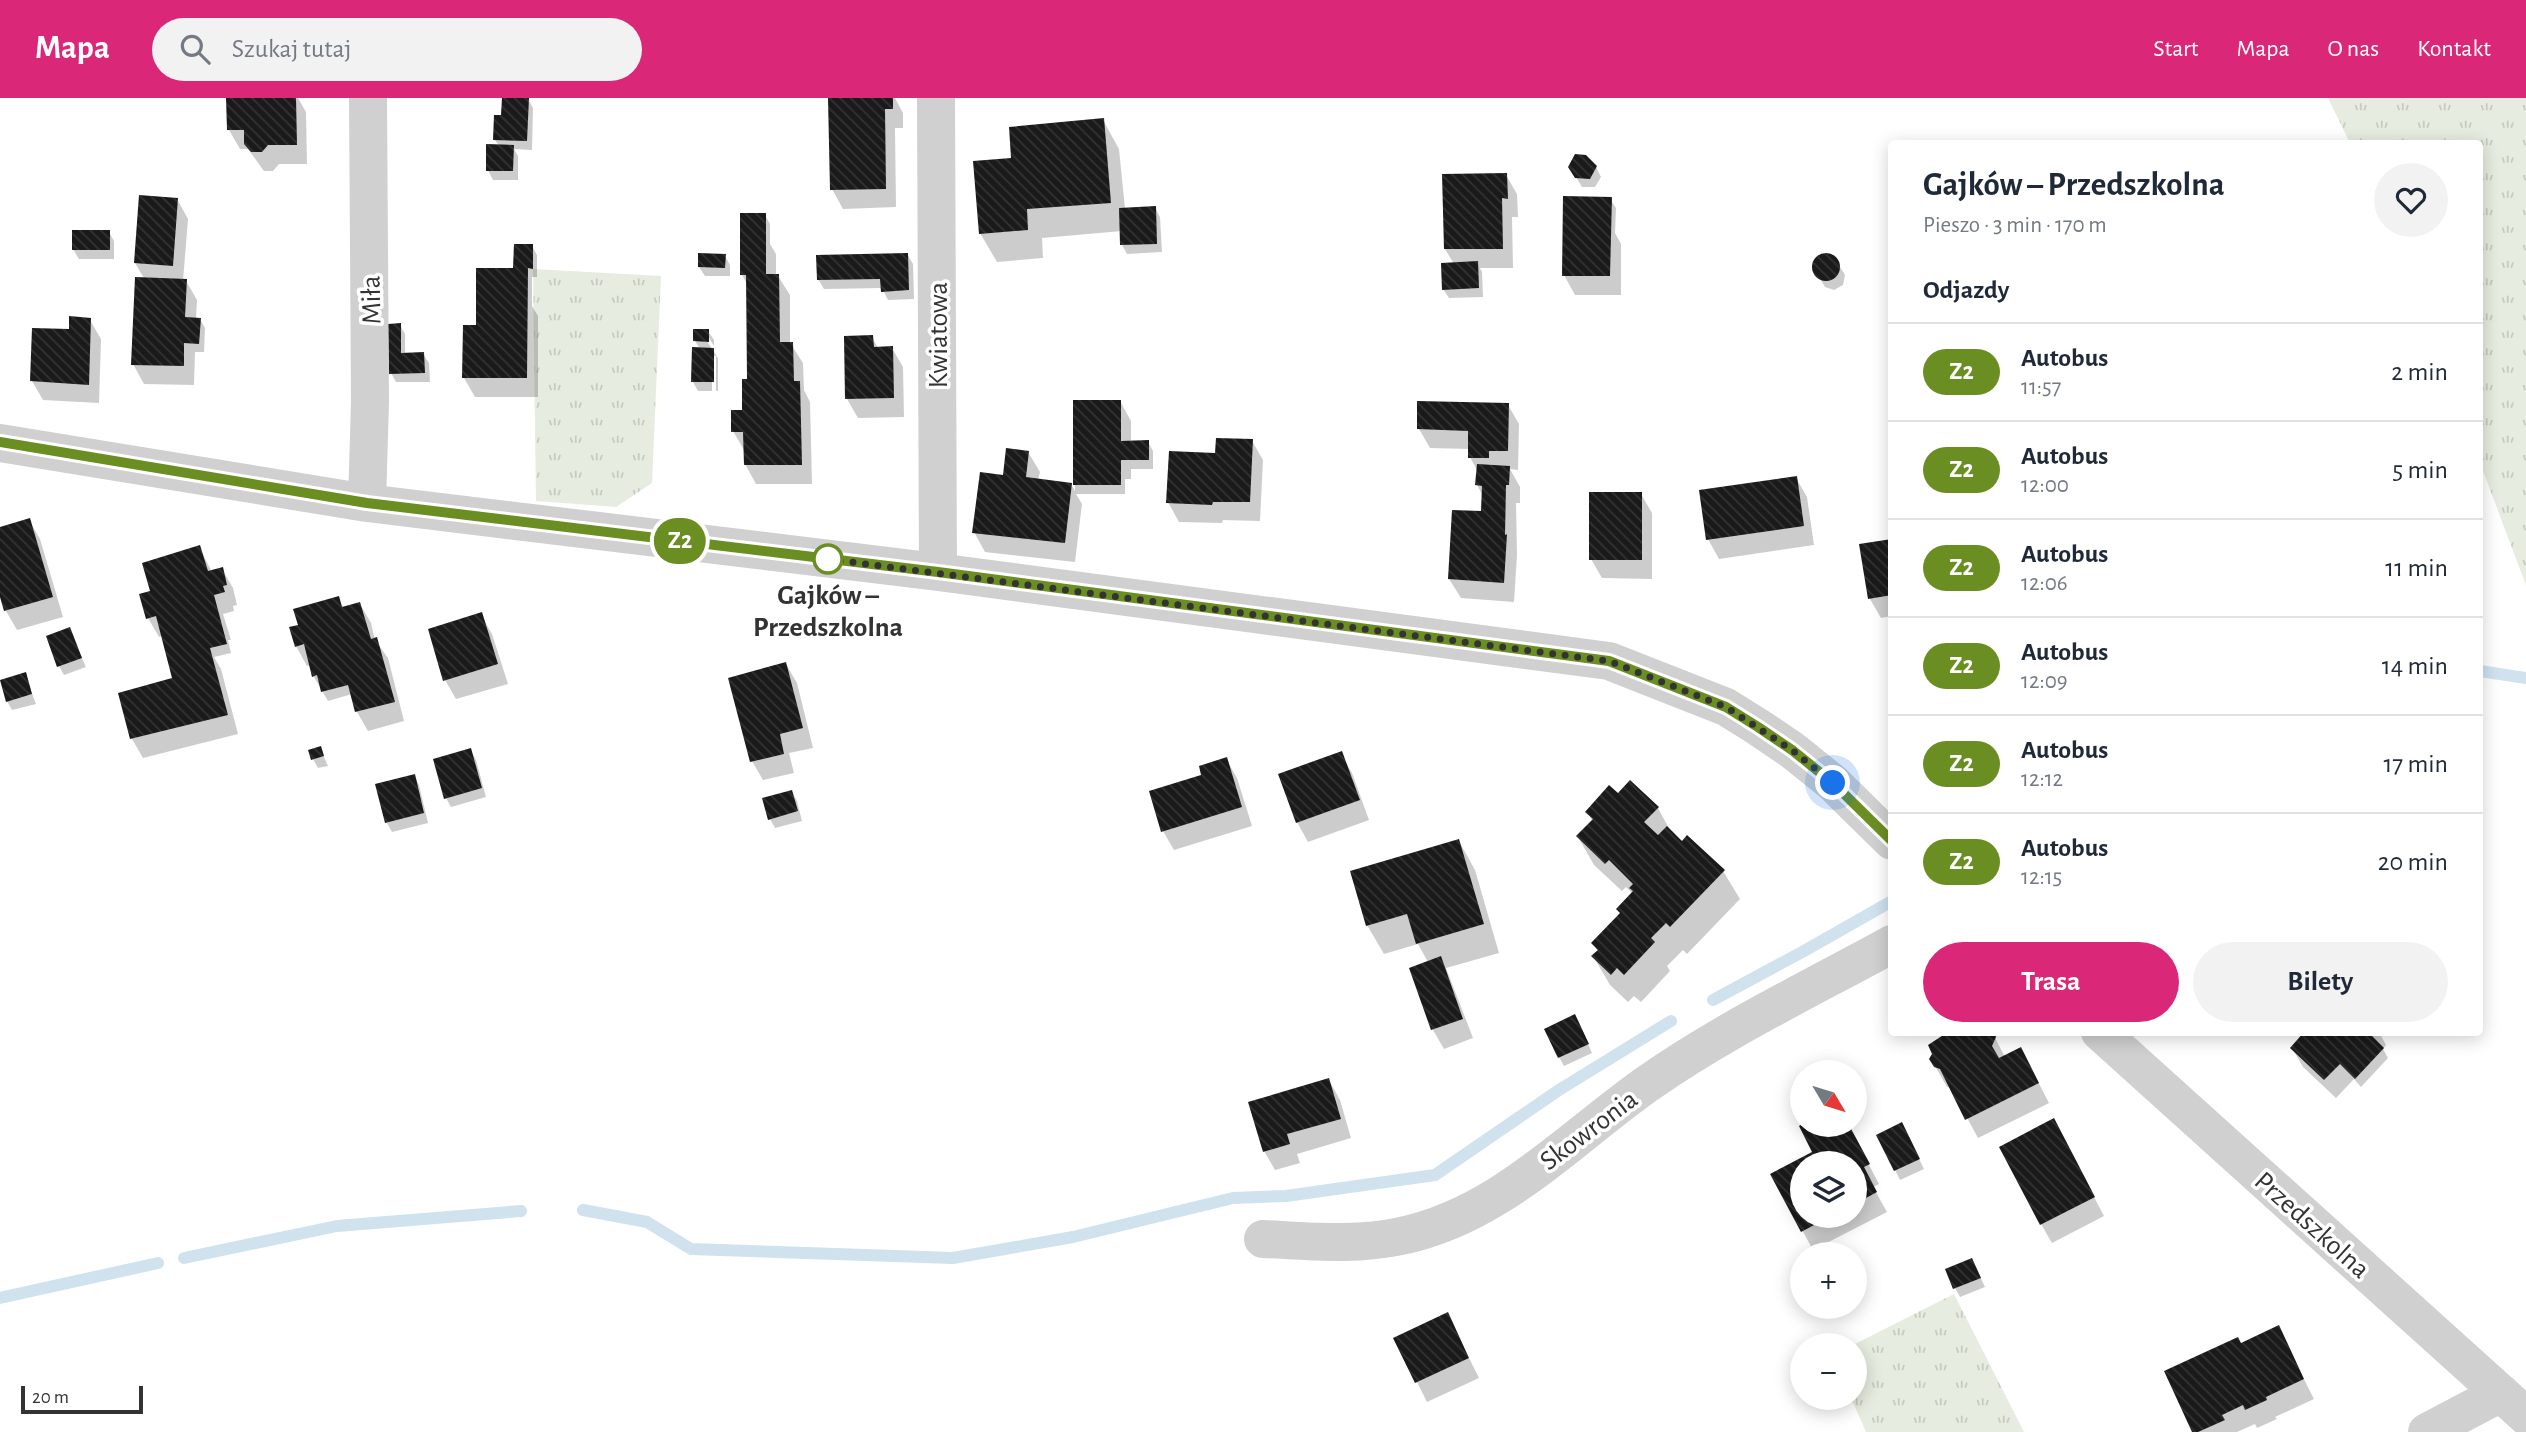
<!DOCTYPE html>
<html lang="pl">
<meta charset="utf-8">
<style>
body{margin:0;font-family:"Alegreya Sans",sans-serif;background:#f2f2f3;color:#1f2937;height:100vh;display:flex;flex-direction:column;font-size:26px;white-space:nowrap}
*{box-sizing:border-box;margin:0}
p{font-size:23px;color:#747a83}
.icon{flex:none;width:38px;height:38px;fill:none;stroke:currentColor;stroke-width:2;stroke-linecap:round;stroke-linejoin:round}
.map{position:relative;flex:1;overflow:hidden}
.sheet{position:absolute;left:1888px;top:42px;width:595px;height:896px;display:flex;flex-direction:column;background:#fff;border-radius:7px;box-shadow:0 4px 18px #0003}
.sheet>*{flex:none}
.badge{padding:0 14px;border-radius:23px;font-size:24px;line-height:46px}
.needle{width:46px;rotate:128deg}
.controls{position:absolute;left:1790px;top:962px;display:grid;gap:14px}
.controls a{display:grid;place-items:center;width:77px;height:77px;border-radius:50%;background:#fff;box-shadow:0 4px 18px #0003;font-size:35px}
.scale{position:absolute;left:21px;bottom:18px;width:122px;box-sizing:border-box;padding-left:7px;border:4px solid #333;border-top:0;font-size:19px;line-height:24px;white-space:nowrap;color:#333;-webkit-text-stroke:5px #fff;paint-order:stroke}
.you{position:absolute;width:35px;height:35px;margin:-18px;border:5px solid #fff;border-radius:50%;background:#1a73e8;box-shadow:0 0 0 10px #1a73e833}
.map>.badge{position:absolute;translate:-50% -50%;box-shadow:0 0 0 4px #fff}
h2{padding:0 35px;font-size:26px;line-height:63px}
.round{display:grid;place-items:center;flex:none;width:74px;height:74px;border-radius:37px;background:#f2f2f3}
.headline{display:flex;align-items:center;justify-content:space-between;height:119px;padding:0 35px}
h1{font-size:33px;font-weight:600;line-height:52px}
.action{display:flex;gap:14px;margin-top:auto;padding:14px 35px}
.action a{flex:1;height:80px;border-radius:42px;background:#db2777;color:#fff;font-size:28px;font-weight:600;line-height:80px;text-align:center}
.action a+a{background:#f2f2f3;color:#1f2937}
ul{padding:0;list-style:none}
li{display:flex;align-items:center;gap:21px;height:98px;padding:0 35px;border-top:2px solid #e0e1e3}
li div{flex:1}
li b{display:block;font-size:26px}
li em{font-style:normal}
li .badge{min-width:77px;font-weight:700;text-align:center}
header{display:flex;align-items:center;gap:42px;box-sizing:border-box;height:98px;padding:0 35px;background:#db2777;color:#fff}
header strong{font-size:33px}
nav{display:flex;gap:38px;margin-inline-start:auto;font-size:24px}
.search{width:490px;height:63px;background:#f2f2f3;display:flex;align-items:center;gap:18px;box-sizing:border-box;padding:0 24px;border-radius:38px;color:#747a83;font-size:26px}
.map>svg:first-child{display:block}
</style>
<header>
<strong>Mapa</strong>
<div class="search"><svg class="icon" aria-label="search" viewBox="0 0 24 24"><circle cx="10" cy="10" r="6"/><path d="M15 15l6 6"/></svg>Szukaj tutaj</div>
<nav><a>Start</a><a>Mapa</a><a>O nas</a><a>Kontakt</a></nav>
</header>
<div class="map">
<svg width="2526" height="1334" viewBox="0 0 2526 1334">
<defs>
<pattern id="grass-tufts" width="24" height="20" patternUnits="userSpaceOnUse" patternTransform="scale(1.75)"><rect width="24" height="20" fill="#e6ecdf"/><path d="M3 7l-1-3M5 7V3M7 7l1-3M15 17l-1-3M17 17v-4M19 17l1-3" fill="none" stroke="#c6cbc0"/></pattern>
<pattern id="building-back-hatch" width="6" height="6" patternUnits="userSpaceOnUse" patternTransform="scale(1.75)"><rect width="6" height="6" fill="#1a1a1a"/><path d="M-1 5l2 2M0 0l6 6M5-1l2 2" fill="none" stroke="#333"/></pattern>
</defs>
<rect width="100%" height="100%" fill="#fff"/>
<path fill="url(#grass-tufts)" d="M 2328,0 L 2526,0 L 2526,487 L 2480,365 L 2480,46 L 2350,45 Z
M 533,171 L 661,178 L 652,385 L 616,409 L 536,403 Z
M 1954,1196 L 2024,1334 L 1866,1334 L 1851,1300 L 1855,1300 L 1855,1248 L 1851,1248 Z"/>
<path fill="#0003" fill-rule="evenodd" d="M 228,0 L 298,0 L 306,14 L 307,66 L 279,66 L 273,73 L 264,73 L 248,51 L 240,51 L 229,32 Z
M 503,0 L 528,1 L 533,10 L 532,52 L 514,51 L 518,58 L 518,82 L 493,82 L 488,72 L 499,48 L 495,42 L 503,19 Z
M 829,0 L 895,0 L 903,15 L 903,30 L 895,30 L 896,109 L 843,111 L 832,91 Z
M 1103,22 L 1119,51 L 1125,111 L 1155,110 L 1160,119 L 1162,154 L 1127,156 L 1122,147 L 1122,133 L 1042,140 L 1043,160 L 997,164 L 980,135 L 1013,61 Z
M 1570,69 L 1596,69 L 1601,79 L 1595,89 L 1582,89 Z
M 1506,77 L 1517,96 L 1518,119 L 1512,119 L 1513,170 L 1480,170 L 1482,174 L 1483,199 L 1449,200 L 1443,191 L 1454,166 L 1445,151 Z
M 177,101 L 188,121 L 183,183 L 186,183 L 197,202 L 196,221 L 200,221 L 205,230 L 204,254 L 195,254 L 194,287 L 144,286 L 133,266 L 145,182 L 135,165 Z
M 1610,101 L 1616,110 L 1615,135 L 1621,146 L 1621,197 L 1575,197 L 1564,177 Z
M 765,117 L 770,126 L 770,146 L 776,156 L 776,178 L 778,178 L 790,197 L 790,245 L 803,265 L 804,292 L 810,304 L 812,386 L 756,386 L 745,366 L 744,352 L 733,333 L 744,314 L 748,283 L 748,187 L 742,177 Z
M 109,134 L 114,143 L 114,161 L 79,161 L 73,151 Z
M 532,148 L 537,157 L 537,179 L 532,179 L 532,208 L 538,218 L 538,299 L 475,299 L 464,280 L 477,229 Z
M 907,156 L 913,166 L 914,201 L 888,202 L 882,190 L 824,191 L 818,181 Z
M 1824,156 L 1834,159 L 1845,177 L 1843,187 L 1834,192 L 1825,189 L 1814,171 L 1816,161 Z
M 725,158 L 730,167 L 730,178 L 705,178 L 699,169 Z
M 90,222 L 101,241 L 99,305 L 43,302 L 32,283 L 71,233 Z
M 400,227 L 405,236 L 405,256 L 423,256 L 429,265 L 430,284 L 396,284 L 391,275 Z
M 708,233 L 714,242 L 714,248 L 706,235 L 703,237 L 718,260 L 718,293 L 716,293 L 716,258 L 712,258 L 712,293 L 698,293 L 693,284 L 700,251 L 695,243 Z
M 872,239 L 878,250 L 892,250 L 903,269 L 904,319 L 858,320 L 847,301 Z
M 1075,303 L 1120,303 L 1131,323 L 1131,344 L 1148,344 L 1153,353 L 1153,371 L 1131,371 L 1131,381 L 1125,381 L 1125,396 L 1076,396 L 1082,406 L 1075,464 L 985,454 L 974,434 L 1005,378 L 1028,354 L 1040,374 L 1038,382 L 1071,386 L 1075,393 Z
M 1508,307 L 1519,326 L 1518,372 L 1510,371 L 1520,389 L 1520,405 L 1516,405 L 1517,457 L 1514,504 L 1461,500 L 1449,481 L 1482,415 L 1483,398 L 1477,387 L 1478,374 L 1470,359 L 1470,351 L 1430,350 L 1419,331 Z
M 1252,343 L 1263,362 L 1260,423 L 1223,422 L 1222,425 L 1179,424 L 1168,404 Z
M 1796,380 L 1807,399 L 1814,447 L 1719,461 L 1708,441 Z
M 1641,396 L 1652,415 L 1652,481 L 1602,480 L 1591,461 Z
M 29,422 L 40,441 L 63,519 L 17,532 L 6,513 L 0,493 L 0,431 Z
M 1892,443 L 1892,518 L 1881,520 L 1870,501 Z
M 199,449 L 212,474 L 222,471 L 233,490 L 237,507 L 233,508 L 234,513 L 223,516 L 231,542 L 228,542 L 231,555 L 214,559 L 221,571 L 238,636 L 143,660 L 132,641 L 120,596 L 174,582 L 163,538 L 159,539 L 148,520 L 152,494 Z
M 338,501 L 344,510 L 360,506 L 371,525 L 375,542 L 388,560 L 404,623 L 368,633 L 357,614 L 352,596 L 328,603 L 314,579 L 311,567 L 307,568 L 296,548 L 300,528 Z
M 481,517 L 492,536 L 508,586 L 456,601 L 445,582 Z
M 69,532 L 86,569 L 64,577 L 59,568 Z
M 786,566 L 797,585 L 813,650 L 789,655 L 794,675 L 763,682 L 752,663 Z
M 25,577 L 36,606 L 12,612 L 7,603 Z
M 320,650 L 328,668 L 318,670 L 313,661 Z
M 471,653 L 476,662 L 486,699 L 451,709 L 446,700 Z
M 1341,656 L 1352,675 L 1369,722 L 1308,744 L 1297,724 Z
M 1226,661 L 1237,680 L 1252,728 L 1174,752 L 1163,733 Z
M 414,678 L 419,687 L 428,725 L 392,734 L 387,725 L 377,687 Z
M 1630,684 L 1658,710 L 1672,736 L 1682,745 L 1723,773 L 1740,801 L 1687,856 L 1683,852 L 1667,868 L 1670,873 L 1641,904 L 1634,898 L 1628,904 L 1610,887 L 1593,858 L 1598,854 L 1594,846 L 1621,816 L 1633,796 L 1626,789 L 1622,793 L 1594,767 L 1578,739 L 1593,724 L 1587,714 L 1618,697 Z
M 792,694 L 797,703 L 802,723 L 775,730 L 770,721 Z
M 1459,743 L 1475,772 L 1499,855 L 1446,870 L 1473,940 L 1444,951 L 1433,932 L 1411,871 L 1428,864 L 1418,846 L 1384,856 L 1367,827 Z
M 1580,928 L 1592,955 L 1564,968 L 1559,959 Z
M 1992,934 L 2005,959 L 2031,970 L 2049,1005 L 1978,1040 L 1951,990 L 1947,989 L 1931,961 Z
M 2306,934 L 2379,934 L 2386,947 L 2383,951 L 2388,960 L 2361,989 L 2354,981 L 2336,1000 L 2303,969 L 2292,950 Z
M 1329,982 L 1340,1002 L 1351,1040 L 1297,1056 L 1300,1065 L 1275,1072 L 1264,1053 Z
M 1848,1027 L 1879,1086 L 1873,1089 L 1887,1114 L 1813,1152 L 1772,1077 L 1815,1055 ZM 1802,1066 L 1855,1066 L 1855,1118 L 1802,1118 Z
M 1906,1035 L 1924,1071 L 1900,1082 L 1878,1038 Z
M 2064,1042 L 2104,1118 L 2052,1145 L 2041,1126 Z
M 1972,1162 L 1985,1189 L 1960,1199 L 1955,1190 Z
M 1447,1216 L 1479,1280 L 1427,1304 L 1395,1240 Z
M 2278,1230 L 2314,1301 L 2275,1319 L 2277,1321 L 2257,1330 L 2255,1326 L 2237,1334 L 2194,1334 Z"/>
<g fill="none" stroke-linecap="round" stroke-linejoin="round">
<path stroke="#cfe2ee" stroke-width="12" d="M 2480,573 L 2526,580
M 1713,902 L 1804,853 L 1892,803
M 583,1112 L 647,1124 L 691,1151 L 953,1160 L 1073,1139 L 1233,1100 L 1286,1098 L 1435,1077 L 1559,992 L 1671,923
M 184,1160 L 337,1128 L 521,1113
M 0,1200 L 158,1165"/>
</g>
<path fill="url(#building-back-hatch)" d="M 226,0 L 296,0 L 297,47 L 268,47 L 262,54 L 251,54 L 244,46 L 244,32 L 227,32 Z
M 502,0 L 529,0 L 527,43 L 493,42 L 494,17 L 501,17 Z
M 828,0 L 893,0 L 893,11 L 885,11 L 886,91 L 830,92 Z
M 1104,20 L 1111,105 L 1027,111 L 1028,132 L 979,136 L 973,63 L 1011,60 L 1009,29 Z
M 486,46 L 514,47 L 513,73 L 486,73 Z
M 1575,56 L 1586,57 L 1597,68 L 1590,81 L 1575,80 L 1568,69 Z
M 1507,75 L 1508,101 L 1502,100 L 1503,151 L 1444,151 L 1442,76 Z
M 139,97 L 178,100 L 173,168 L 134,165 Z
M 1563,98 L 1612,99 L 1610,178 L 1562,178 Z
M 1156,108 L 1157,146 L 1120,147 L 1119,110 Z
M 740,115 L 766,115 L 766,176 L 779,176 L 780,244 L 793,244 L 794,283 L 800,283 L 802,367 L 744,367 L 743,334 L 731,334 L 731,312 L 742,312 L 742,281 L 747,281 L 746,177 L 740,177 Z
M 72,132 L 110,132 L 110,152 L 72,152 Z
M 514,146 L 533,146 L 533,171 L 528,170 L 527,280 L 462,280 L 463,227 L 476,227 L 476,170 L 513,170 Z
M1812 169a14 14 0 1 1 28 0a14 14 0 1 1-28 0Z
M 698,155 L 726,156 L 725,170 L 698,169 Z
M 908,155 L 909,192 L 881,194 L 880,181 L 817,182 L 816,157 Z
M 1478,163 L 1479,190 L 1442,192 L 1441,165 Z
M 135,179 L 187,181 L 185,219 L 201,220 L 199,246 L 184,245 L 184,268 L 131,267 Z
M 69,218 L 91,220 L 89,287 L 30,283 L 32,230 L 69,231 Z
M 401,225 L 401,255 L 424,254 L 425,275 L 389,276 L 388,226 Z
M 693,231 L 709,231 L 709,244 L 693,243 Z
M 873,237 L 874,249 L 893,248 L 894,300 L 845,301 L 844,238 Z
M 692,249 L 714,250 L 714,284 L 691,284 Z
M 1073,302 L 1121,302 L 1121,343 L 1149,342 L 1149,362 L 1121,362 L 1121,387 L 1073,387 Z
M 1417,303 L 1509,305 L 1508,353 L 1489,353 L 1489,360 L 1468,360 L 1468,333 L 1417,331 Z
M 1216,340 L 1253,341 L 1250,404 L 1213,404 L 1212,407 L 1166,405 L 1169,353 L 1215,355 Z
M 1006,350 L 1029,353 L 1026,379 L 1072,385 L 1065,445 L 972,435 L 980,374 L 1003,377 Z
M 1477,366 L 1510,368 L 1509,387 L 1506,387 L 1505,437 L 1507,436 L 1504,485 L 1448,481 L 1452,412 L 1481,413 L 1482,388 L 1475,387 Z
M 1797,378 L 1804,428 L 1706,442 L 1699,392 Z
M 1589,394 L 1642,394 L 1642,462 L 1589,462 Z
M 30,420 L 53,499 L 4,513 L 0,499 L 0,429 Z
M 1892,441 L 1892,497 L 1868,501 L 1859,446 Z
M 200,447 L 208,473 L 223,469 L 227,487 L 223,488 L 225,494 L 214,497 L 227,546 L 210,550 L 228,617 L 130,641 L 118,595 L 172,580 L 156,518 L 146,521 L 139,496 L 150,493 L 142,465 Z
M 339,498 L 342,509 L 360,504 L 371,541 L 377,539 L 395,604 L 355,614 L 348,587 L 321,594 L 317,577 L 312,579 L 304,546 L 295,549 L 289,529 L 298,527 L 293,511 Z
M 482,514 L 498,566 L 443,583 L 428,531 Z
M 70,529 L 82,560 L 57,569 L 46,538 Z
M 786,564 L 803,630 L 780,636 L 784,656 L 750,664 L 728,580 Z
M 26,574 L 32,596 L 6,604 L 0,582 Z
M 321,648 L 324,658 L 311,662 L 308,652 Z
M 471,650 L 482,690 L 444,701 L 433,661 Z
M 1342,653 L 1360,702 L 1296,725 L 1278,676 Z
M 1227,659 L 1242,709 L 1161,734 L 1149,693 L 1201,677 L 1199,668 Z
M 415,676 L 424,715 L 385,725 L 375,686 Z
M 1630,682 L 1659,709 L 1644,724 L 1658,737 L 1667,728 L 1682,743 L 1687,737 L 1725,772 L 1670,829 L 1666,825 L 1651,840 L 1655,844 L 1624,877 L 1617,870 L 1611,877 L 1591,858 L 1598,852 L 1591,845 L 1620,815 L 1616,811 L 1633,793 L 1629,790 L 1633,786 L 1609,762 L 1605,766 L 1576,738 L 1593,721 L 1585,714 L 1609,687 L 1618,695 Z
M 792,692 L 798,713 L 768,722 L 762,700 Z
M 1459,741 L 1484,826 L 1416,846 L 1407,816 L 1366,828 L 1350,773 Z
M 1441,858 L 1463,921 L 1431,932 L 1409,870 Z
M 1575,916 L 1589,946 L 1558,960 L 1544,931 Z
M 1948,934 L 1994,934 L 1996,939 L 1992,948 L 1999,960 L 2021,949 L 2039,985 L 1965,1022 L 1940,971 L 1934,969 L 1929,961 L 1932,956 L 1928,947 Z
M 2304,934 L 2368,934 L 2384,950 L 2355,981 L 2340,966 L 2324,982 L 2290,950 Z
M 1329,980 L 1341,1021 L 1287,1036 L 1290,1046 L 1263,1054 L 1248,1004 Z
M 2054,1020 L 2095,1099 L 2040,1127 L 1999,1049 Z
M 1902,1024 L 1920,1061 L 1894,1073 L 1876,1037 Z
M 1802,1026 L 1849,1027 L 1870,1066 L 1864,1069 L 1877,1094 L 1855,1106 L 1855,1066 L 1802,1066 L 1802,1118 L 1831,1118 L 1801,1134 L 1770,1076 L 1812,1054 L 1799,1028 Z
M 1972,1160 L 1981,1180 L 1953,1191 L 1945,1171 Z
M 1448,1214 L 1469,1260 L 1415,1285 L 1393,1240 Z
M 2279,1227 L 2304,1281 L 2266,1299 L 2267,1302 L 2245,1312 L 2243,1307 L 2222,1317 L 2225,1322 L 2198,1334 L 2192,1334 L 2164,1273 L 2238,1239 L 2241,1245 Z"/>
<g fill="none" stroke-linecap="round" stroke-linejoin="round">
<path stroke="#d0d0d0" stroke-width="38" d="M 936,0 L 938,474
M 0,345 L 367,405 L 938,474 L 1609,563 L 1726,609 L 1758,629 L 1792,652 L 1833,685 L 1892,743
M 367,405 L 370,304 L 368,0
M 2100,934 L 2526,1318
M 1263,1141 C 1308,1143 1356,1148 1401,1138 C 1499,1118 1569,1041 1647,986 C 1724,932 1810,891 1892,846
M 2427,1334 L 2501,1295"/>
</g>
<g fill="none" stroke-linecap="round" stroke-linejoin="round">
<g stroke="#fff" stroke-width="16">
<path id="line" d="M 0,344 L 367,405 L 938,474 L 1609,563 L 1726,609 L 1758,629 L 1792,652 L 1833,685 L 1892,743"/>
</g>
<use href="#line" stroke="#6b8e23" stroke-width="10"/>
<path stroke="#333" stroke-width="7" stroke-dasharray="0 12.6" d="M 828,461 L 1609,563 L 1726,609 L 1792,652 L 1833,685"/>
</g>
<circle fill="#fff" stroke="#6b8e23" stroke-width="3.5" cx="828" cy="461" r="14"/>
<g text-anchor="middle" stroke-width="7" stroke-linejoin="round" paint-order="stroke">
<g font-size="28" fill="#333" stroke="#fff">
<text transform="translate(370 202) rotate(-91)" y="10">Miła</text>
<text transform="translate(937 237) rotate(-90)" y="10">Kwiatowa</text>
<text transform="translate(1588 1031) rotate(-37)" y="10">Skowronia</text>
<text transform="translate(2313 1126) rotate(42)" y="10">Przedszkolna</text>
</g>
<g font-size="28" font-weight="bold" fill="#333" stroke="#fff">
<text x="828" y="506">Gajków –<tspan x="828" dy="32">Przedszkolna</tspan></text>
</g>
</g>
</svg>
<div class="controls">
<a><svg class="needle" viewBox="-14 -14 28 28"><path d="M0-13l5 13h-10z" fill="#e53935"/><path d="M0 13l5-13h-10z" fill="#747a83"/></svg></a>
<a><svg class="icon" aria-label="layers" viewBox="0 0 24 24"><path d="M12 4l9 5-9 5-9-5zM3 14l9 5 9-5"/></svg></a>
<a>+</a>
<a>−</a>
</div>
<div class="scale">20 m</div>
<div class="you" style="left:1833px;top:685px"></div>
<b class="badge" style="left:680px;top:443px;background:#6b8e23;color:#fff">Z2</b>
<section class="sheet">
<div class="headline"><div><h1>Gajków – Przedszkolna</h1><p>Pieszo · 3 min · 170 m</p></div><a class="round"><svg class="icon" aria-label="heart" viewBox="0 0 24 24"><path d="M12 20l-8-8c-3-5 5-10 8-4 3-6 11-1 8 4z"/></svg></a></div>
<h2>Odjazdy</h2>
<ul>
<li><span class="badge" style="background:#6b8e23;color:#fff">Z2</span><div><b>Autobus</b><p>11:57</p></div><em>2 min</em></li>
<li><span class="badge" style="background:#6b8e23;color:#fff">Z2</span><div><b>Autobus</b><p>12:00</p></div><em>5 min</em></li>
<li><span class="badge" style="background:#6b8e23;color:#fff">Z2</span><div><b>Autobus</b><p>12:06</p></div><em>11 min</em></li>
<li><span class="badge" style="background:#6b8e23;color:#fff">Z2</span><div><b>Autobus</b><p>12:09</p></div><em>14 min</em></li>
<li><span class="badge" style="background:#6b8e23;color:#fff">Z2</span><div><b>Autobus</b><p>12:12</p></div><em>17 min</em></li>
<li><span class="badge" style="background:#6b8e23;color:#fff">Z2</span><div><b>Autobus</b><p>12:15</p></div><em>20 min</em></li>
</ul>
<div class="action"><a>Trasa</a><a>Bilety</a></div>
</section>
</div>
